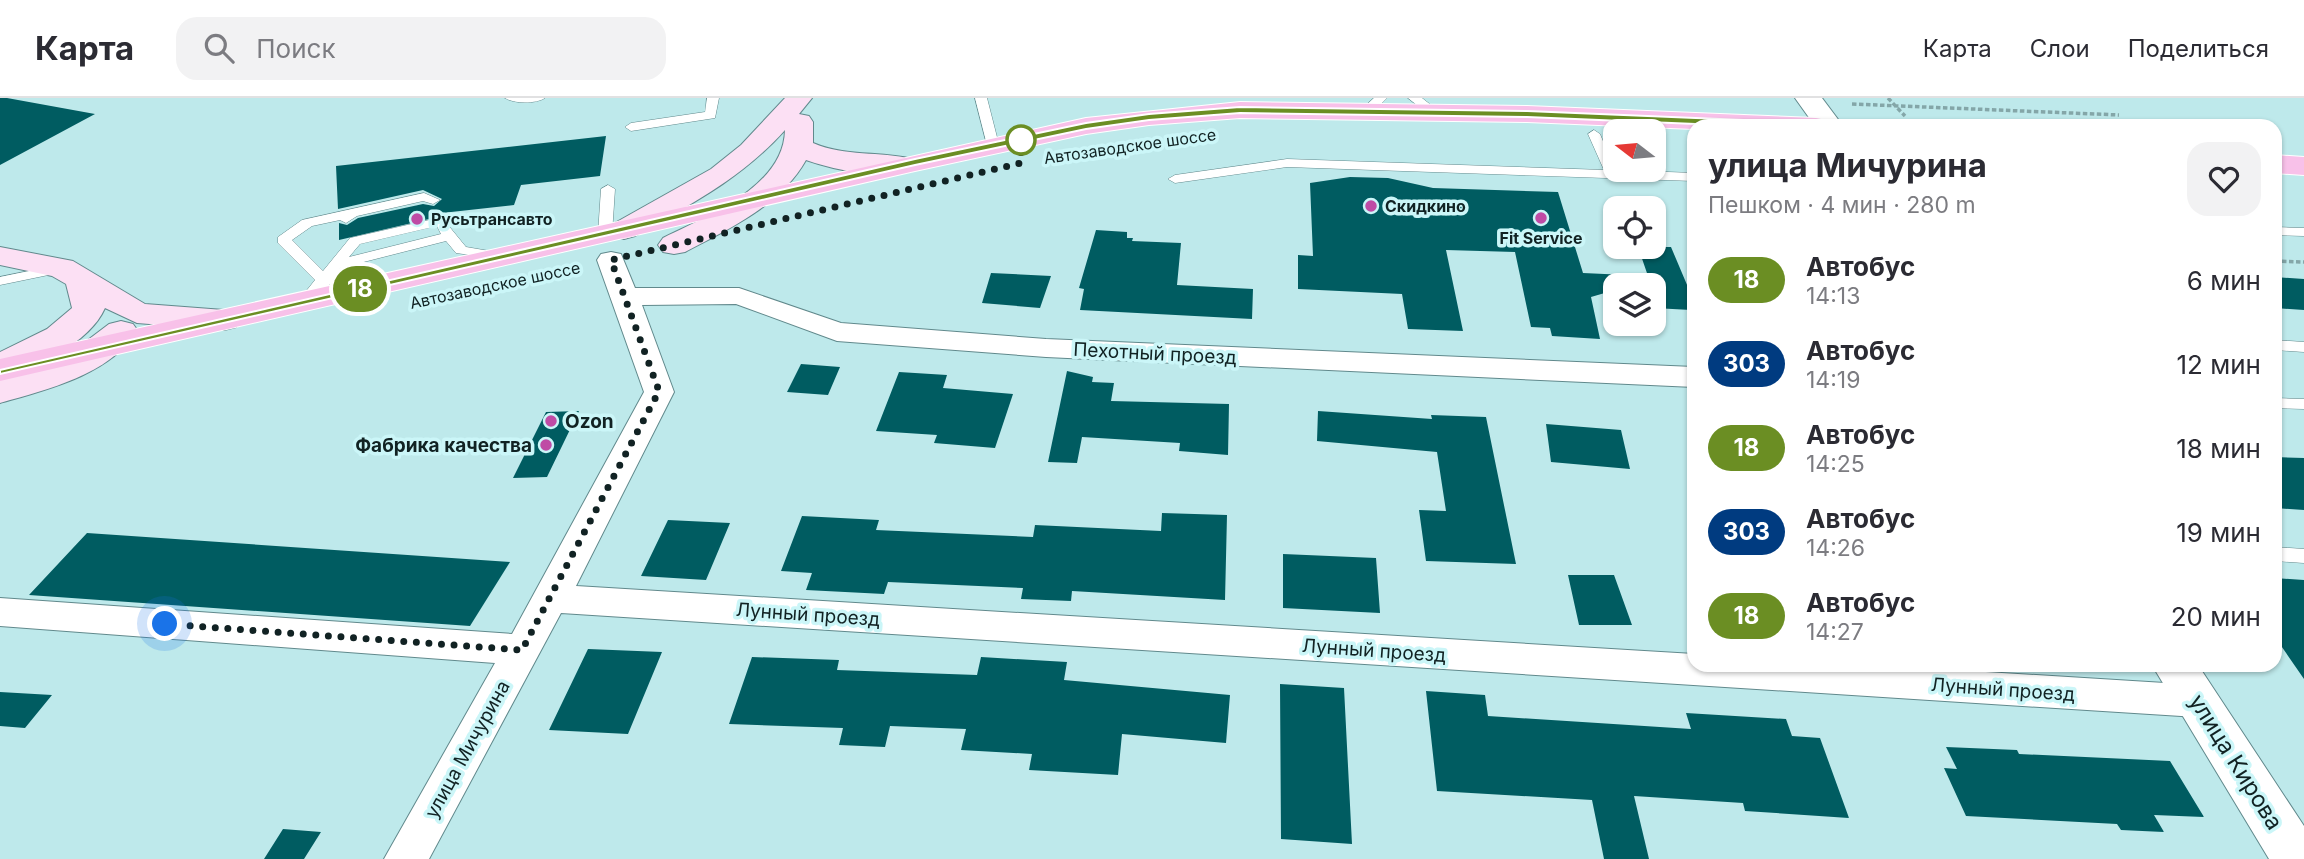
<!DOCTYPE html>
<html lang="ru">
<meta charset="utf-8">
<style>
body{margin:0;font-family:Inter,sans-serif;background:#f2f2f3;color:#2b2b33;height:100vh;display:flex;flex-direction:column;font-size:26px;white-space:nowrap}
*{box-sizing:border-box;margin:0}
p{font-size:23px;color:#7c7c81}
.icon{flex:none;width:38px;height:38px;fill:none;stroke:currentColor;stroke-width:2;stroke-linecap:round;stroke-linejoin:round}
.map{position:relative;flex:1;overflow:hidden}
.side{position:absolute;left:1687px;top:21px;width:595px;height:553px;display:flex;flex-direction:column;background:#fff;border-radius:21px;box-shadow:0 2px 5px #0004}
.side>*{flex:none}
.badge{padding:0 14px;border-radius:23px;font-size:24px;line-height:46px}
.needle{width:46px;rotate:286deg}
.buttons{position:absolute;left:1603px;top:21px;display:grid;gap:14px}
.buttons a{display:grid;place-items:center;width:63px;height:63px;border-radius:14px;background:#fff;box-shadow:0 2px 5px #0004;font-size:35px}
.you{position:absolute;width:35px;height:35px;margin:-18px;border:5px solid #fff;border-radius:50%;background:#1a73e8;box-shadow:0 0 0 10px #1a73e833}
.map>.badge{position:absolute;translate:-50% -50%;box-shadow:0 0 0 4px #fff}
.round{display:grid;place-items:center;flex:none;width:74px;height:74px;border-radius:21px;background:#f2f2f3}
.headline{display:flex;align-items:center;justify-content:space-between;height:119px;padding:0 21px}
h1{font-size:33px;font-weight:700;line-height:52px}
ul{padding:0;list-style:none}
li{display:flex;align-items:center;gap:21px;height:84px;padding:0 21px}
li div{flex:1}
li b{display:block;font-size:26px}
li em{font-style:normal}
li .badge{min-width:77px;font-weight:700;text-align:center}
header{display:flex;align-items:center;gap:42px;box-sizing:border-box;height:98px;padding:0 35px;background:#fff;border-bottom:2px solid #e1e1e2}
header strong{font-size:33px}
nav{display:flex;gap:38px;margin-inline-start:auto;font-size:24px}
.search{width:490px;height:63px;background:#f2f2f3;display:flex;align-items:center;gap:18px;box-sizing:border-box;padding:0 24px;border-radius:21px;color:#7c7c81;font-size:26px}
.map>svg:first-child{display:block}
</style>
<header>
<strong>Карта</strong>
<div class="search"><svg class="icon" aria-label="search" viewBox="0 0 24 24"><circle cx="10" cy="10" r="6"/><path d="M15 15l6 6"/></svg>Поиск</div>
<nav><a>Карта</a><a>Слои</a><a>Поделиться</a></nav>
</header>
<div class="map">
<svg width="2304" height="761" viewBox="0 0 2304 761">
<rect width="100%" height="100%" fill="#bee9eb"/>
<path fill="#005c61" d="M 0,0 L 7,0 L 95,16 L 0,67 Z
M 606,38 L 600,78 L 521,87 L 514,107 L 442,115 L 442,118 L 339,142 L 339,125 L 347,127 L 358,120 L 423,106 L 434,108 L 442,101 L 423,92 L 338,111 L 336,68 Z
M 1350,79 L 1388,80 L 1433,90 L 1558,94 L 1583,175 L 1648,178 L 1638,149 L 1671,149 L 1693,201 L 1687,201 L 1691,212 L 1654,210 L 1654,187 L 1615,187 L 1615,192 L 1591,199 L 1600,241 L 1552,238 L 1550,230 L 1531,229 L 1515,154 L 1446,152 L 1463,233 L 1408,231 L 1402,196 L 1298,191 L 1298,157 L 1313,158 L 1310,85 Z
M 1096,132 L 1127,134 L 1127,140 L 1133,140 L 1132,143 L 1181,145 L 1177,187 L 1253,191 L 1252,221 L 1080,212 L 1084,191 L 1079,190 Z
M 991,175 L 1051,178 L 1040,210 L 982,205 Z
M 2275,179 L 2304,181 L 2304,212 L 2275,210 Z
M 801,266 L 840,269 L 828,297 L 787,294 Z
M 1067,273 L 1093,279 L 1092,284 L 1114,285 L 1111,303 L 1229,306 L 1228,357 L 1179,353 L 1180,345 L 1082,339 L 1077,365 L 1048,364 Z
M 899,274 L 947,277 L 943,290 L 1013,296 L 995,350 L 934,345 L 937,337 L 876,333 Z
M 579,313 L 547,379 L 513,380 L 546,314 Z
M 1318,313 L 1432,321 L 1431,317 L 1486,319 L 1516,466 L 1426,463 L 1419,412 L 1446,413 L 1437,354 L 1317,343 Z
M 1546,326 L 1621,332 L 1630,371 L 1551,364 Z
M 2275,359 L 2304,360 L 2304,412 L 2275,410 Z
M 1162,415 L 1227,417 L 1225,502 L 1072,493 L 1071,503 L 1021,501 L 1023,490 L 888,484 L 884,496 L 806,492 L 812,475 L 781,473 L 802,418 L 879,422 L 876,432 L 1033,439 L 1035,427 L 1161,433 Z
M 668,422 L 730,425 L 706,482 L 641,478 Z
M 87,435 L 510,464 L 470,528 L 29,497 Z
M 1283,456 L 1376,460 L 1380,515 L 1283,510 Z
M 1568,477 L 1614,477 L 1632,527 L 1579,527 Z
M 2275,480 L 2304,482 L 2304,581 L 2275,539 Z
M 588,551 L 662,554 L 628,636 L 549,632 Z
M 752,559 L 839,562 L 837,572 L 977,577 L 981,559 L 1067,564 L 1064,582 L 1230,597 L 1226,645 L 1122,636 L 1118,677 L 1029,672 L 1032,656 L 961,652 L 966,631 L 890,628 L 885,649 L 839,647 L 843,630 L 729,626 Z
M 1280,586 L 1344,590 L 1352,746 L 1281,741 Z
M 1426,593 L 1485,597 L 1488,618 L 1691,631 L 1686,615 L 1786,621 L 1792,638 L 1820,640 L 1849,720 L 1745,713 L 1743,705 L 1634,698 L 1649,761 L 1604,761 L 1592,702 L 1437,693 Z
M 0,594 L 52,597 L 25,630 L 0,628 Z
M 1946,649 L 2017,652 L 2019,656 L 2170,663 L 2204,719 L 2154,717 L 2164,734 L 2121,732 L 2117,726 L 1966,718 L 1944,670 L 1957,671 Z
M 283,731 L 321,734 L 304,761 L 264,761 Z"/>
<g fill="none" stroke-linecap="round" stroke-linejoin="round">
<g stroke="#61898c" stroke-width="1">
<path id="service" d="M 505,0 L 545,0 C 536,6 514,6 505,0 Z
M 707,0 L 719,0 L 715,20 L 631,33 L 625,29 L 631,25 L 705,14 Z
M 975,0 L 987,0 L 999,47 L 997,50 L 987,47 Z
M 1374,0 L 1387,0 L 1370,17 L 1362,17 L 1362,11 Z
M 1408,0 L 1422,0 L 1441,15 L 1431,18 Z
M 1594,32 L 1600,36 L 1615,72 L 1694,75 L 1694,83 L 1287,69 L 1175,85 L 1168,81 L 1175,77 L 1287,61 L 1604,72 L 1588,36 Z
M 608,87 L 615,91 L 612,136 L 605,140 L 598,136 L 601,91 Z
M 424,95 L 440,102 L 433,106 L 423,103 L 357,118 L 346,125 L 340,122 L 312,128 L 292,142 L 323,173 L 350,140 L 438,120 L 443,121 L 444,126 L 448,127 L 466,149 L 507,156 L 507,162 L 456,155 L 446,143 L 340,170 L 330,186 L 311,205 L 301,205 L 299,202 L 315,182 L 278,145 L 278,139 L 302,122 ZM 437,128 L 441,136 L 349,159 L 360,146 Z
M 2275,129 L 2304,130 L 2304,138 L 2275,137 Z
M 58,167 L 63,168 L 63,174 L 0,187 L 0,179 Z
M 2275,242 L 2304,244 L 2304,254 L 2275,252 Z
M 2275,300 L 2304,301 L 2304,311 L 2275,310 Z
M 2275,449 L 2304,451 L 2304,465 L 2275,463 Z"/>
</g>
<g stroke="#61898c" stroke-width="2">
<path id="minor" d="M 611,154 L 621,156 L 635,190 L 739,190 L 841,225 L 1046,241 L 1694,269 L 1694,289 L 1046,259 L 837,243 L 736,206 L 642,207 L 674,294 L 576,488 L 1694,556 L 1694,567 L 1873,567 L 2197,587 L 2211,592 L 2217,603 L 2211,614 L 2197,619 L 561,515 L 429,761 L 384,761 L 495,565 L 0,528 L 0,500 L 512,536 L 644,294 L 597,162 L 601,156 Z"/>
</g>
<g stroke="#61898c" stroke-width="2">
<path id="tertiary" d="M 1795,0 L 1822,0 L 1843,28 L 1815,28 Z
M 2152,567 L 2198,567 L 2304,728 L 2304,761 L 2269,761 Z"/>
</g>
<g stroke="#61898c" stroke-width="2">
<path id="secondary" d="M 785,0 L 812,0 L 799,16 L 809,18 L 813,24 L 813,45 C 846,59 879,53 912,61 L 916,67 L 912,73 C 879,81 838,73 806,62 C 780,108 730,130 685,154 L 674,156 L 663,154 L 658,147 L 663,140 C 707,118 784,89 785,32 C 741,81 691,106 635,138 L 624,141 L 613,138 L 609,132 L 613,126 L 711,71 L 741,47 Z
M 0,149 L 73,163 L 145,206 L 224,212 L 236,215 L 241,222 L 236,229 L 224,232 L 137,225 L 105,210 C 89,246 36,269 0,278 L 0,254 L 47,231 L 72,210 L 66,186 L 52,178 L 0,167 Z
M 121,223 L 133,226 L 138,233 C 108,277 49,291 0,305 L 0,281 L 68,257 L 109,226 Z"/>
</g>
<g stroke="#fff" stroke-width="2">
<path id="primary" d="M 1240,4 L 1527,8 L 1816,20 L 1826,22 L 1830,28 L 1694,28 L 1694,31 L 1527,24 L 1240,20 L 1149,27 L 1086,36 L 915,73 L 0,283 L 0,261 L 1086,20 Z
M 2275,57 L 2304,59 L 2304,77 L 2275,75 Z"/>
</g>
<path stroke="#84a6a8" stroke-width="3.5" stroke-dasharray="4.5 2.5" stroke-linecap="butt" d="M 1888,0 L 1905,18
M 1852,6 L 2119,17
M 2275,163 L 2304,164"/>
<use href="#service" fill="#fff" fill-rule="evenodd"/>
<use href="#minor" fill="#fff" fill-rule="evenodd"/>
<use href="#tertiary" fill="#fff" fill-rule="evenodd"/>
<use href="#secondary" fill="#fce0f4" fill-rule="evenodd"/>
<use href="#primary" fill="#f8c1e9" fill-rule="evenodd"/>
</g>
<path fill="#6b8e23" stroke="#fff" stroke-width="2" d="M 1240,9 L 1527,13 L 1816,25 L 1820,28 L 1816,31 L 1527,19 L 1240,15 L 1149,22 L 1086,31 L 915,67 L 0,276 L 0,272 L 915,61 L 1086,25 L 1149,16 Z"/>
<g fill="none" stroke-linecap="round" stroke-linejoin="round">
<path stroke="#112223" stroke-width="7" stroke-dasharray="0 12.6" d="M 165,526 L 522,552 L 659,293 L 611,162 L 1021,65 L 1021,42"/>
</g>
<circle fill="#fff" stroke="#6b8e23" stroke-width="3.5" cx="1021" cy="42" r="14"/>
<g fill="#bf4ba5" stroke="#cbf6f8" stroke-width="2.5">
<circle cx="1371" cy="108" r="7"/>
<circle cx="1541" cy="120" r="7"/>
<circle cx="417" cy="121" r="7"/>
<circle cx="551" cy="323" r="7"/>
<circle cx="546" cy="347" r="7"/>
</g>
<g text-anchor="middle" stroke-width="7" stroke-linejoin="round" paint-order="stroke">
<g font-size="16" fill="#112223" stroke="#cbf6f8">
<text transform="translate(1130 48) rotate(-8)" y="6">Автозаводское шоссе</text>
<text transform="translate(495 187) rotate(-12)" y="6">Автозаводское шоссе</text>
</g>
<g font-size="16" font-weight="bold" fill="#112223" stroke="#cbf6f8" text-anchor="start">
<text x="1385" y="114">Скидкино</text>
<text x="431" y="127">Русьтрансавто</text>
<text x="1541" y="146" text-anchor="middle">Fit Service</text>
</g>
<g font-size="19" fill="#112223" stroke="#cbf6f8">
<text transform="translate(1155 255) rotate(3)" y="7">Пехотный проезд</text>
<text transform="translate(808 516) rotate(4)" y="7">Лунный проезд</text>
<text transform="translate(1374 552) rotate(4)" y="7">Лунный проезд</text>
<text transform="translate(2003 591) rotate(4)" y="7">Лунный проезд</text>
<text transform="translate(467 651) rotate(-61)" y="7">улица Мичурина</text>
</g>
<g font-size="19" font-weight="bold" fill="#112223" stroke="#cbf6f8" text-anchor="start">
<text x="565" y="330">Ozon</text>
<text x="532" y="354" text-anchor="end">Фабрика качества</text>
</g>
<g font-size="23" fill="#112223" stroke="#cbf6f8">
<text transform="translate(2236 664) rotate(58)" y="8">улица Кирова</text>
</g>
</g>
</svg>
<div class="buttons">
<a><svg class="needle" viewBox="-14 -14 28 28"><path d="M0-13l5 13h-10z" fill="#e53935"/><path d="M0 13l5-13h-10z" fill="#7c7c81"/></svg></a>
<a><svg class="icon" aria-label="locate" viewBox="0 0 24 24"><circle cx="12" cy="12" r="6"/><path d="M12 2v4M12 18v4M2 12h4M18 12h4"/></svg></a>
<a><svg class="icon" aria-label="layers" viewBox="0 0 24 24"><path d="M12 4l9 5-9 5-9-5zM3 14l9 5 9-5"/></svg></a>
</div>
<div class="you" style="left:165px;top:526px"></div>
<b class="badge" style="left:360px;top:191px;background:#6b8e23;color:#fff">18</b>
<section class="side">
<div class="headline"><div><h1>улица Мичурина</h1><p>Пешком · 4 мин · 280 m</p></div><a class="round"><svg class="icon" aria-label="heart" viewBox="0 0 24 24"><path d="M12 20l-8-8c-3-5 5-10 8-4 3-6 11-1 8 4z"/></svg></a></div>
<ul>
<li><span class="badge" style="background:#6b8e23;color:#fff">18</span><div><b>Автобус</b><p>14:13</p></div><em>6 мин</em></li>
<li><span class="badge" style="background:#003b80;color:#fff">303</span><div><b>Автобус</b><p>14:19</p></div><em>12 мин</em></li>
<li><span class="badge" style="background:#6b8e23;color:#fff">18</span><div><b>Автобус</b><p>14:25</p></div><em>18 мин</em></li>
<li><span class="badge" style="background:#003b80;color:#fff">303</span><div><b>Автобус</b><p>14:26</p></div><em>19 мин</em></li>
<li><span class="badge" style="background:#6b8e23;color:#fff">18</span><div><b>Автобус</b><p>14:27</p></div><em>20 мин</em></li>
</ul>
</section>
</div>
